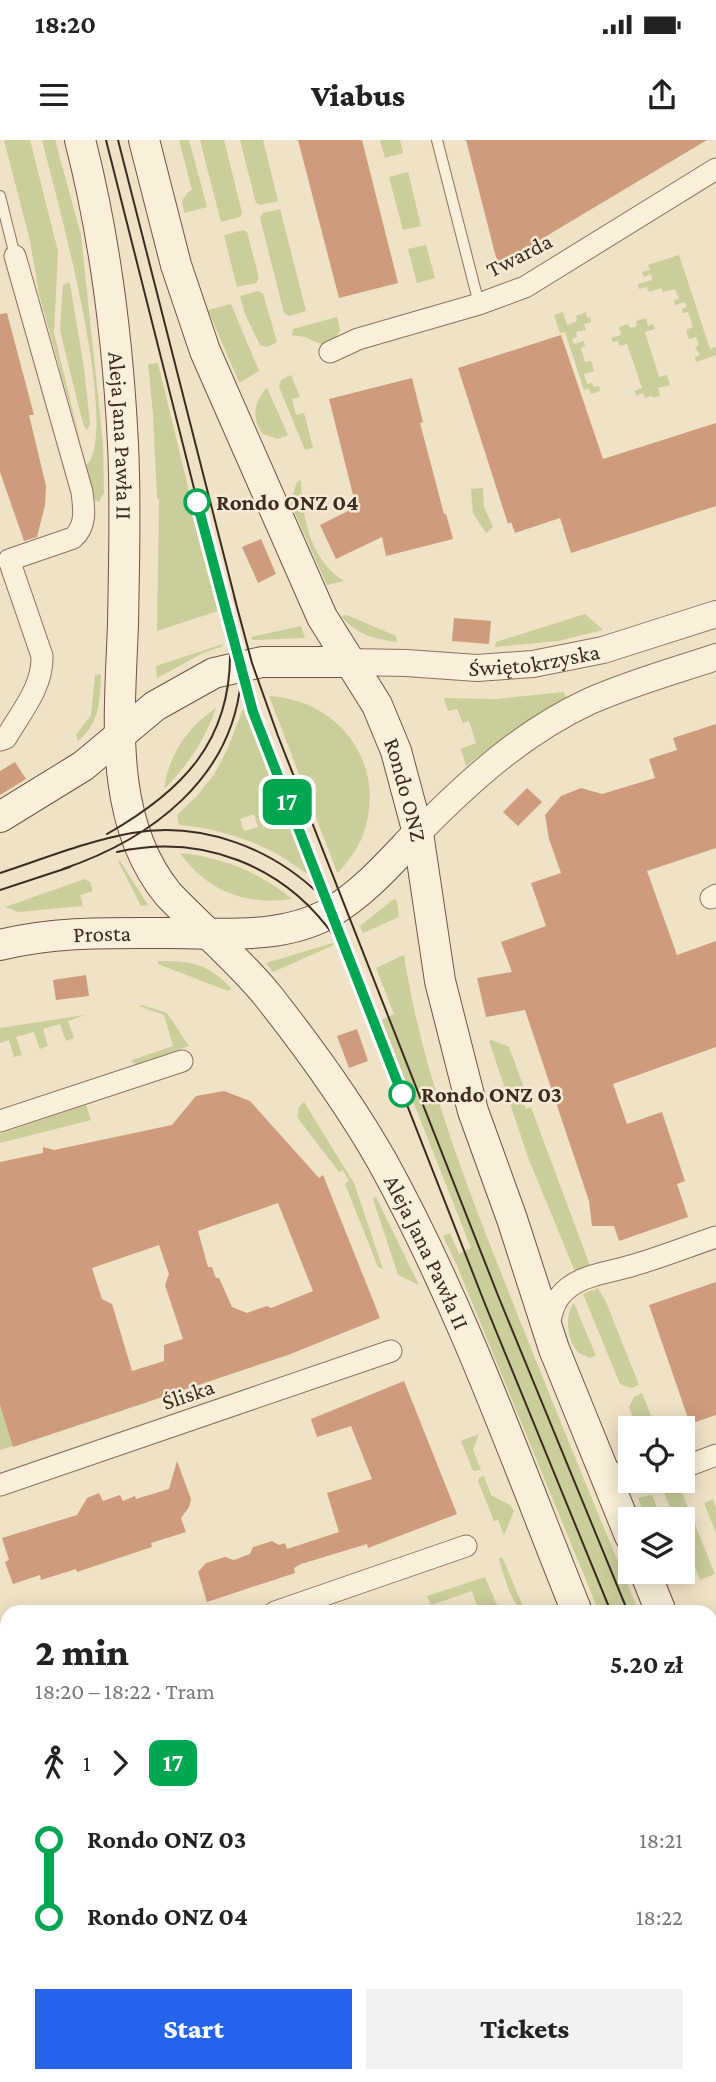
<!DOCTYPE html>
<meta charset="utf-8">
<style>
body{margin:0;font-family:"Crimson Pro",serif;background:#f2f2f2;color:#222;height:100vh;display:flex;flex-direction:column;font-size:26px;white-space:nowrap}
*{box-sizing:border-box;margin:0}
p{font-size:23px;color:#767676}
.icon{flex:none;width:38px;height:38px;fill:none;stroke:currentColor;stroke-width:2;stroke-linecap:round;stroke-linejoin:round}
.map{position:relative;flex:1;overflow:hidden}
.sheet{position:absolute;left:0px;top:1465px;width:718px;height:478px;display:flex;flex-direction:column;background:#fff;border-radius:21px 21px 0 0;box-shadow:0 4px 18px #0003}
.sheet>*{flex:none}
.badge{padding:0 14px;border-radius:10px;font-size:24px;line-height:46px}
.controls{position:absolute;left:618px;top:1276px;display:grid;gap:14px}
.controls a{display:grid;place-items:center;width:77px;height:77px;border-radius:0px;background:#fff;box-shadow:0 4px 18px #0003;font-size:35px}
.map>.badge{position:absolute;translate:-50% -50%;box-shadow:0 0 0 4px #fff}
.legs{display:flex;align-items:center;gap:10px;height:77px;padding:0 35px;font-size:23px}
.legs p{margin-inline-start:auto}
.head{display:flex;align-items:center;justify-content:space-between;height:119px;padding:0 35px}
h1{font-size:38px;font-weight:800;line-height:52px}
.button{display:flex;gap:14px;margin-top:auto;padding:14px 35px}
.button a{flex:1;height:80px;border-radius:0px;background:#2563eb;color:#fff;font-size:28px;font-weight:800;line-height:80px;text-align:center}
.button a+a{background:#f2f2f2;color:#222}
ul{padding:0 35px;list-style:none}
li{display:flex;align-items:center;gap:24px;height:77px;font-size:26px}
li i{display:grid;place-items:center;width:10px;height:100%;margin:0 9px;background:currentColor}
li i::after{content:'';width:18px;height:18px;margin:-9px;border:5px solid;border-radius:50%;background:#fff}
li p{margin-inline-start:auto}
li:first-child i{background:linear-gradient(#0000 50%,currentColor 0)}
li:last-child i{background:linear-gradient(currentColor 50%,#0000 0)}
.status{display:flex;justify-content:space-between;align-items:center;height:49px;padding:0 35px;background:#fff;direction:ltr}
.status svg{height:19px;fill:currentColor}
header{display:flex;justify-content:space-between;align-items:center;height:91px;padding:0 35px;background:#fff;font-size:32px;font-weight:800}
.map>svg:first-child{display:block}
</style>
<div class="status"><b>18:20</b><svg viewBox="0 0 49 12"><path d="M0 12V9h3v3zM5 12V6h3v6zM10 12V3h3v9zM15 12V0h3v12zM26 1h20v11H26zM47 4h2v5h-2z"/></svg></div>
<header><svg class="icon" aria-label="menu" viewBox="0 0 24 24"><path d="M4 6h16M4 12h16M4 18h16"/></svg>Viabus<svg class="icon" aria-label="share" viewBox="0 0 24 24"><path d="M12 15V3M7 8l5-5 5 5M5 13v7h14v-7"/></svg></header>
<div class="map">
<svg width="716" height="1942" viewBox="0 0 716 1942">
<rect width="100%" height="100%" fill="#efe2c6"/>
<path fill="#cace9a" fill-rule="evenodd" d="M 4,0 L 30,0 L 58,111 L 54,193 L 82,309 L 39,154 L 30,101 Z
M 42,0 L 55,0 L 81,95 L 103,303 L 104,353 L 99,362 L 95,360 L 86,326 C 122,291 55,51 42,0 Z
M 179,0 L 189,0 L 207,67 L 184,73 L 182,61 L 188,52 L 192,50 Z
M 200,0 L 224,0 L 242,73 L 240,77 L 221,82 Z
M 240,0 L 263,0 L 278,61 L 261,65 L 256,63 Z
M 380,0 L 400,0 L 403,13 L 385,18 Z
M 408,32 L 421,86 L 403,90 L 389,37 Z
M 280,69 L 306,171 L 289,176 L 284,173 L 260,78 L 263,73 Z
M 243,90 L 247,92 L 259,138 L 256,143 L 237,147 L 224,95 Z
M 426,105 L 435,138 L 417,143 L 408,109 Z
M 679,115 L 710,209 L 716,207 L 716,215 L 696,222 L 695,217 L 700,215 L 695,207 L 699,205 L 696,197 L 689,199 L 686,190 L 693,187 L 688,172 L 683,173 L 682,169 L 687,167 L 685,162 L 675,165 L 674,160 L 679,159 L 675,149 L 663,152 L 661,148 L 649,152 L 647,147 L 639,149 L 638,144 L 652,140 L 651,134 L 644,137 L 642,132 L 650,130 L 648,125 Z
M 68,142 L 70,144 L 84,228 L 90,284 L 87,290 L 85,288 L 81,276 L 60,190 L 63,146 Z
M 258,151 L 263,154 L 277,202 L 267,207 L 260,205 L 245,174 L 240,156 Z
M 231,164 L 259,231 L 241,242 L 239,242 L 208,170 Z
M 563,172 L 567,185 L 577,181 L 576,176 L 586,172 L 587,178 L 590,177 L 591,182 L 584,184 L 586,190 L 576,192 L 577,197 L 572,199 L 574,204 L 584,201 L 585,206 L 581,208 L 585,222 L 591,221 L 594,231 L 584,234 L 587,244 L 592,243 L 594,247 L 599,246 L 600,251 L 591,254 L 589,249 L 584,250 L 565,192 L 560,193 L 554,175 Z
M 337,177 L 340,190 L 333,204 C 317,208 307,193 292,196 L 293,189 Z
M 646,178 L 648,186 L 653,184 L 655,189 L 645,192 L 659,237 L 667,235 L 670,245 L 658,248 L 660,256 L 653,258 L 652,256 L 645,258 L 643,253 L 636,256 L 635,251 L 642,248 L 627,204 L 620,206 L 618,201 L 613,202 L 611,198 L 621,195 L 619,187 L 628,184 L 630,188 L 637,186 L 636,181 Z
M 158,223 L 218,471 L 157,491 L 159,359 L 157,358 L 153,274 L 148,224 Z
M 291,235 L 300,257 L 292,259 L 296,275 L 304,273 L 313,308 L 305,310 L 279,247 L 281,240 Z
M 267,248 L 288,295 L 278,299 L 263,294 C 251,279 254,261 267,248 Z
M 301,340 C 302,377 310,420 344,441 L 327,445 L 290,362 L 297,342 Z
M 483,348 L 484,367 L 493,387 L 486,393 L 473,373 L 471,349 Z
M 585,474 L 603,490 L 558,501 L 495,507 L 496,502 Z
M 347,475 L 396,496 L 397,502 C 374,499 357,495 341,476 Z
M 301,486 L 305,498 L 252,500 L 251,497 Z
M 223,504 L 223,506 L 203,513 L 157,538 L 156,526 Z
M 101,534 C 100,561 100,583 78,601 L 76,595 L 91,575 L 95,535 Z
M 564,552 L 566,558 L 509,593 L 466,626 L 461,609 L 476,603 L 469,581 L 463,583 L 457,569 L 448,571 L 444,558 L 496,559 Z
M 269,556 C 341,560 388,626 363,695 C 358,709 348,721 339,732 L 337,732 Z
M 244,566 L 308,733 L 308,734 C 297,728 287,719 275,713 C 245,697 213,688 179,685 L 177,675 L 197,656 L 215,633 L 228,608 ZM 254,674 L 258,687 L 244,691 L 240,679 Z
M 216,568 C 205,600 188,625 164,649 C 169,614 187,588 216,568 Z
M 180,713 C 222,717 259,732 292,759 C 246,766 207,751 180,713 Z
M 118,721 L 120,721 L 148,765 L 141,766 Z
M 85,739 L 90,742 L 93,751 L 80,755 L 83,766 L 18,772 L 5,767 Z
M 394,759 L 397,761 L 399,777 L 363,793 L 360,786 Z
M 333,803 L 334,805 L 273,832 L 266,823 Z
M 404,815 C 423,937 468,1049 513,1163 C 554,1266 596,1370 639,1472 L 599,1472 L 458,1128 L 443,1096 L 450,1093 L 459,1114 L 471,1108 L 381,880 L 394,874 L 376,828 Z
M 158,821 C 191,821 208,823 232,849 L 228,851 L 158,824 Z
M 142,865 L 167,873 L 189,906 L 137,924 L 132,922 L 132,920 L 173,906 L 164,875 L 139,866 Z
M 85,875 L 68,881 L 74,898 L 66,901 L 60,884 L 43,889 L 48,906 L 40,909 L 34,892 L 16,897 L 22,915 L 14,917 L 9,900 L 0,903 L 0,888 Z
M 492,900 L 509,907 L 527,956 L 522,958 L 526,969 L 531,967 L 590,1126 L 578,1131 L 574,1129 L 529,1020 L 489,901 Z
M 304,962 L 354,1043 L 383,1129 L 378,1127 L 345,1044 L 349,1041 L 343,1030 L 339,1032 L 297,977 L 299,967 Z
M 86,965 L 91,980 L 0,1003 L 0,994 Z
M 376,1057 L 419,1145 L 398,1135 L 373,1059 Z
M 598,1148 L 606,1162 L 639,1245 L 631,1248 L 620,1244 L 583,1154 Z
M 574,1163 L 596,1216 L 590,1218 C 587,1216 582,1215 579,1213 C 567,1202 564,1175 574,1163 Z
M 642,1253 L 656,1288 L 638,1288 L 629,1267 L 634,1257 Z
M 0,1265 L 13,1306 L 0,1310 Z
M 479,1294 L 473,1310 L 481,1330 L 473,1331 L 461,1301 Z
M 484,1336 L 491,1355 L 510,1365 L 514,1371 L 504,1395 L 498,1380 L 494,1381 L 478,1341 L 479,1338 Z
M 678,1343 L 715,1434 L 700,1440 L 683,1397 L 682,1379 L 675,1379 L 663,1350 Z
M 652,1355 L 662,1379 L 646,1379 L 638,1358 Z
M 713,1359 L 716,1368 L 716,1393 L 704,1363 Z
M 501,1417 L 503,1419 L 525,1471 C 510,1465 504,1434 499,1419 Z
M 485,1437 L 500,1472 L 479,1472 L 472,1451 L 431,1465 L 427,1456 Z
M 710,1637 L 716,1650 L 716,1747 L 710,1734 Z
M 7,1819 L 7,1931 L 0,1933 L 0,1821 Z
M 589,1936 L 660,1936 L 653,1942 L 571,1942 Z"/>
<path fill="#ce9b7c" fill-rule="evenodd" d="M 298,0 L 362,0 L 398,143 L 339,158 Z
M 466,0 L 707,0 L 498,125 Z
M 7,173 L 34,275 L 29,275 L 46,346 L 45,365 L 37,397 L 24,401 L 0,332 L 0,174 Z
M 561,195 L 603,319 L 716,283 L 716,366 L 571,413 L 560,378 L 515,393 L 511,382 L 508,384 L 458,228 Z
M 412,238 L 423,282 L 420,283 L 444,374 L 446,374 L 453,399 L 386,416 L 382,397 L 336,419 L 320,385 L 356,367 L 329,259 Z
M 261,399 L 276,434 L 258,443 L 242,407 Z
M 454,478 L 491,481 L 489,504 L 452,501 Z
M 716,584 L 716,708 L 647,731 L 677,815 L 716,801 L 716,907 L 613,944 L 627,984 L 662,972 L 685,1041 L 677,1044 L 688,1077 L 619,1101 L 614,1086 L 592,1086 L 589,1061 L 525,870 L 486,877 L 477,838 L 512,832 L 501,802 L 546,786 L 531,743 L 561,733 L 549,699 L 545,675 L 561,656 L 581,648 L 602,654 L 655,638 L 649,619 L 677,610 L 673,598 Z
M 15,622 L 26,639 L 0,655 L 0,631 Z
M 527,648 L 542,662 L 518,686 L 503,672 Z
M 86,835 L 89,856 L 56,860 L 53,840 Z
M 357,889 L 368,921 L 349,928 L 337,896 Z
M 224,951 L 250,961 L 319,1038 L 323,1035 L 380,1178 L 288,1215 L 13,1307 L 0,1265 L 0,1022 L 43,1013 L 43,1007 L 54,1010 L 172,985 L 196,956 ZM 278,1063 L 313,1151 L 271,1168 L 267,1166 L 247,1173 L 232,1167 L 219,1138 L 216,1138 L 212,1127 L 208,1127 L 198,1091 ZM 159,1105 L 169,1134 L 165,1145 L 183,1199 L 164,1205 L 164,1221 L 132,1231 L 112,1164 L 102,1159 L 92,1128 Z
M 716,1142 L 716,1275 L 690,1284 L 649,1165 Z
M 404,1241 L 457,1374 L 368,1408 L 367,1404 L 301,1424 L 294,1428 L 295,1433 L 207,1462 L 198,1432 L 206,1423 L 225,1417 L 234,1420 L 250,1414 L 253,1407 L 272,1401 L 279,1405 L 285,1403 L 287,1409 L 339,1392 L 327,1353 L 372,1339 L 351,1286 L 317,1297 L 311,1279 Z
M 177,1321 L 191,1359 L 189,1367 L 181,1378 L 186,1392 L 151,1403 L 152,1407 L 77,1432 L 76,1429 L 41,1440 L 40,1435 L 13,1444 L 5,1422 L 9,1420 L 2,1398 L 77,1375 L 87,1358 L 99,1353 L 103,1361 L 120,1355 L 123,1361 L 135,1356 L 136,1359 L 169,1349 Z"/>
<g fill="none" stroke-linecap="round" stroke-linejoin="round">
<g stroke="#8b735b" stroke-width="12">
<path id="service" d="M 437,0 L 479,164
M 0,56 L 15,116
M 678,1942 L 685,1936"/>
</g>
<g stroke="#8b735b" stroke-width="23">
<path id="minor" d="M 330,212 L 358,199 L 479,164 L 525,147 L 716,29
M 0,600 L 6,598 C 21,572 43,547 42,516 L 9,420 L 73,398 C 87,386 84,368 82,352 L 15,116
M 711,758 L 716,755
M 0,981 L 182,921
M 548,1191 C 550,1180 552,1165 560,1156 C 577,1134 610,1133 634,1125 C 662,1117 689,1106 716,1097
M 602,1326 C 618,1336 631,1345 651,1340
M 682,1328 L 716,1315
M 0,1345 L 391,1211
M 275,1472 L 466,1406
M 0,1566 L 7,1563
M 710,1866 L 716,1868
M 444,1942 L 462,1936"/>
</g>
<g stroke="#8b735b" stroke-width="28">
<g id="tertiary">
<path id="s1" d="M 348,522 L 406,523 L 477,528 L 533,524 L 603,510 L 716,474"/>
<path d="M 418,693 C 469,641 523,592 590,561 C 631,543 674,531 716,517"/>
</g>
</g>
<g stroke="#6d543f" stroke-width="32">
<g id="secondary">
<path id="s2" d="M 80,0 C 105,97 118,203 123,304 C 126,364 124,424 123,484 C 120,574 107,679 168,754 C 200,788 238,819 268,856 C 309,908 349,963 382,1021 C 461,1164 516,1320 577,1472"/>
<path id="s3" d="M 144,0 L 176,125 L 205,211 L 322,477 L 377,565 L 396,611 L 418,693 L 440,841 L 473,971 L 512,1079 L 554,1209 L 630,1396"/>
<path d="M 0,677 L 83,626 L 155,566 L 214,533 L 262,522 L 348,522"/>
<path id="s4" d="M 0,805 C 56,791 113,793 169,793 C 222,793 284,800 331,772 C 365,752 391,721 418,693"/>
<path d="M 645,1432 L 661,1472"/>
<path d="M 710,1587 L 716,1600"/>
<path d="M 710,1783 L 716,1796"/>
</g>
</g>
<use href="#service" stroke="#f9efda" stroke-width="10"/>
<use href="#minor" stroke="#f9efda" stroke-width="21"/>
<use href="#tertiary" stroke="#f9efda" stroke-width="26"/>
<use href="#secondary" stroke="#f9efda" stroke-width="30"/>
<path stroke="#3b2c1f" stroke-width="2" d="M 106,0 L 222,459 L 253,572 L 485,1164 L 611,1472
M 118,0 L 236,463
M 234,456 L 252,523 L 278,596 L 499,1158 L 628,1472
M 107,694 C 181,652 232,602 230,510
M 117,712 C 201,693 284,725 334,796
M 63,729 C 151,699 232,639 241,540
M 0,733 C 43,719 87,701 132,693 C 202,681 273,708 322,757
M 0,750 L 70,727
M 710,1665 L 716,1678
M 710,1705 L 716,1717"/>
</g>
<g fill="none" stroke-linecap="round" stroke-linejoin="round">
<g stroke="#fff" stroke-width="16">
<path id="line-1" d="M 197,362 L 253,572 L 402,954"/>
</g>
<use href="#line-1" stroke="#00a651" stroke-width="10"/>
</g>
<g fill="#fff" stroke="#00a651" stroke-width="3.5">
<circle cx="197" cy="362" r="12"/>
<circle cx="402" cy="954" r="12"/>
</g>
<g text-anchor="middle" stroke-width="5" stroke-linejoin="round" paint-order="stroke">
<g font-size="23" fill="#3b2c1f" stroke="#f6ecd6">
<text transform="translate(519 115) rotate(-27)" y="8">Twarda</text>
<text dy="8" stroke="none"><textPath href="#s2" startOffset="299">Aleja Jana Pawła II</textPath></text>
<text dy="8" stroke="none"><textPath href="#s1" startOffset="187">Świętokrzyska</textPath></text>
<text dy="8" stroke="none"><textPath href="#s3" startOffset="704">Rondo ONZ</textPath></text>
<text dy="8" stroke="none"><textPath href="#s4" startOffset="103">Prosta</textPath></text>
<text dy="8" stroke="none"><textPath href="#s2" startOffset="1213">Aleja Jana Pawła II</textPath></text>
<text transform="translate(188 1254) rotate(-19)" y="8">Śliska</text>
</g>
<g font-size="23" font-weight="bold" fill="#3b2c1f" stroke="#f6ecd6" text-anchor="start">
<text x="216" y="370">Rondo ONZ 04</text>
<text x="421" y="962">Rondo ONZ 03</text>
</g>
</g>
</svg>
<div class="controls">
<a><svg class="icon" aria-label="locate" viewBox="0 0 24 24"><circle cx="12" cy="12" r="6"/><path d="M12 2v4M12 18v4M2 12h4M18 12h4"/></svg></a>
<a><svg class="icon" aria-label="layers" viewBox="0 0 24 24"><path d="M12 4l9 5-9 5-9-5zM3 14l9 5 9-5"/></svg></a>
</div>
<b class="badge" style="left:287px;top:662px;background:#00a651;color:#fff">17</b>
<section class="sheet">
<div class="head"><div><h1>2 min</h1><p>18:20 – 18:22 · Tram</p></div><b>5.20 zł</b></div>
<div class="legs"><svg class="icon" aria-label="walk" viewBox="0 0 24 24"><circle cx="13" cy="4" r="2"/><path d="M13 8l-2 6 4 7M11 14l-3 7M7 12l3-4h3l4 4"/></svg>1<svg class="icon" aria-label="forward" viewBox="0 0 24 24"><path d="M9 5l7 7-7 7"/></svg><b class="badge" style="background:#00a651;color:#fff">17</b></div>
<ul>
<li><i style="color:#00a651"></i><b>Rondo ONZ 03</b><p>18:21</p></li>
<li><i style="color:#00a651"></i><b>Rondo ONZ 04</b><p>18:22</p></li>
</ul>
<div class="button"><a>Start</a><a>Tickets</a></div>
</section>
</div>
